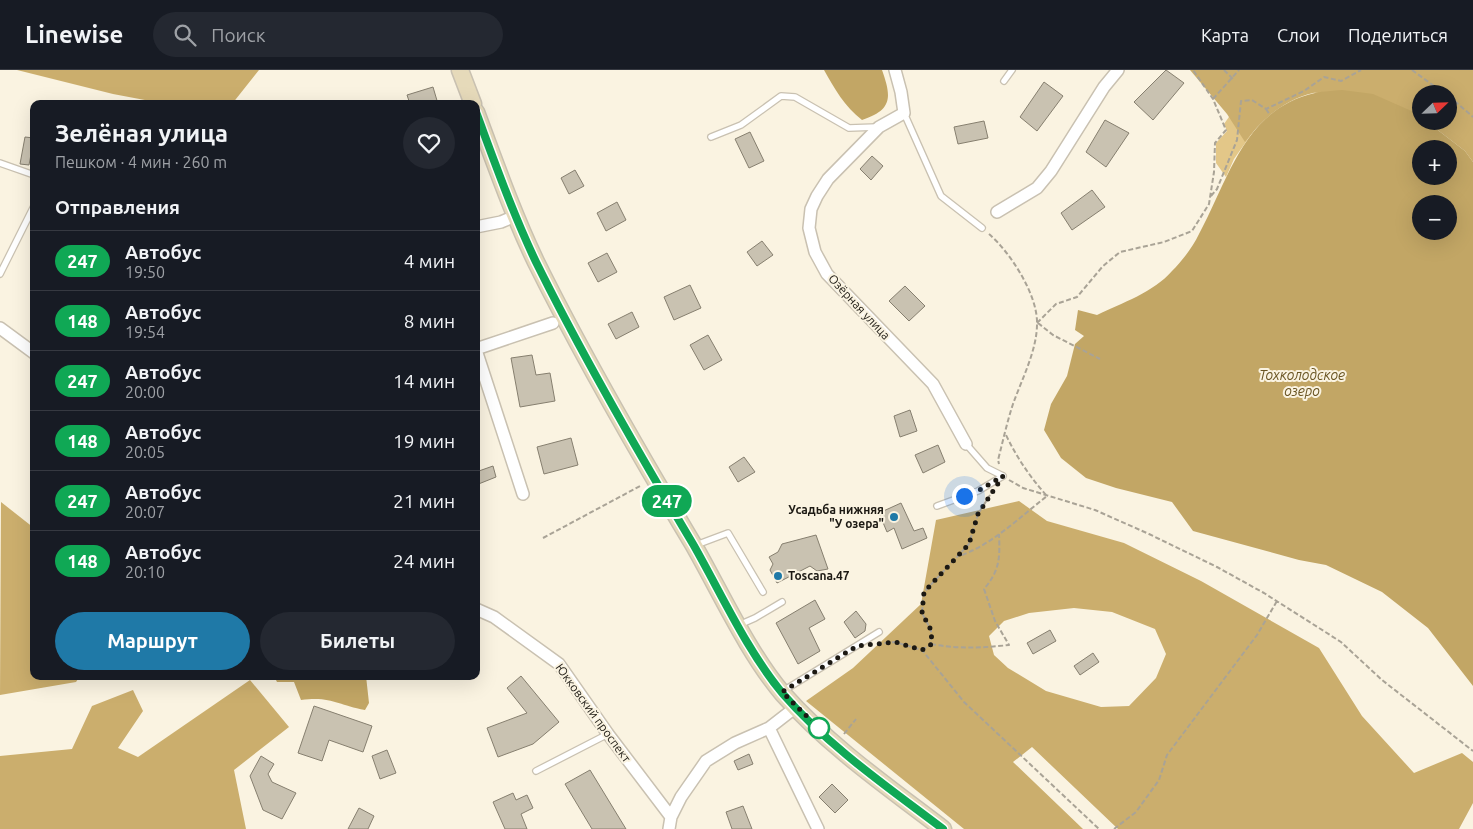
<!DOCTYPE html>
<html lang="ru">
<meta charset="utf-8">
<style>
body{margin:0;font-family:Ubuntu,sans-serif;background:#242831;color:#f1f3f6;height:100vh;display:flex;flex-direction:column;font-size:19px;white-space:nowrap}
*{box-sizing:border-box;margin:0}
p{font-size:16px;color:#9ea1a6}
.icon{flex:none;width:28px;height:28px;fill:none;stroke:currentColor;stroke-width:2;stroke-linecap:round;stroke-linejoin:round}
.map{position:relative;flex:1;overflow:hidden}
.drawer{position:absolute;left:30px;top:30px;width:450px;height:580px;display:flex;flex-direction:column;background:#171b24;border-radius:10px;box-shadow:0 5px 20px #0002}
.drawer>*{flex:none}
.badge{padding:0 10px;border-radius:16px;font-size:18px;line-height:32px}
.needle{width:32px;rotate:67deg}
.controls{position:absolute;left:1412px;top:15px;display:grid;gap:10px}
.controls a{display:grid;place-items:center;width:45px;height:45px;border-radius:50%;background:#171b24;box-shadow:0 5px 20px #0002;font-size:25px}
.you{position:absolute;width:25px;height:25px;margin:-12px;border:4px solid #fff;border-radius:50%;background:#1a73e8;box-shadow:0 0 0 8px #1a73e833}
.map>.badge{position:absolute;translate:-50% -50%;box-shadow:0 0 0 2px #fff}
h2{padding:0 25px;font-size:19px;line-height:45px}
.round{display:grid;place-items:center;flex:none;width:52px;height:52px;border-radius:26px;background:#242831}
.overview{display:flex;align-items:center;justify-content:space-between;height:85px;padding:0 25px}
h1{font-size:24px;font-weight:700;line-height:38px}
.primary-button{display:flex;gap:10px;margin-top:auto;padding:10px 25px}
.primary-button a{flex:1;height:58px;border-radius:30px;background:#1f79a7;color:#fff;font-size:20px;font-weight:700;line-height:58px;text-align:center}
.primary-button a+a{background:#242831;color:#f1f3f6}
ul{padding:0;list-style:none}
li{display:flex;align-items:center;gap:15px;height:60px;padding:0 25px;border-top:1px solid #363941}
li div{flex:1}
li b{display:block;font-size:19px}
li em{font-style:normal}
li .badge{min-width:55px;font-weight:700;text-align:center}
header{display:flex;align-items:center;gap:30px;box-sizing:border-box;height:70px;padding:0 25px;background:#171b24;border-bottom:1px solid #363941}
header strong{font-size:24px}
nav{display:flex;gap:28px;margin-inline-start:auto;font-size:18px}
.search{width:350px;height:45px;background:#242831;display:flex;align-items:center;gap:12px;box-sizing:border-box;padding:0 18px;border-radius:28px;color:#9ea1a6;font-size:19px}
.map>svg:first-child{display:block}
</style>
<header>
<strong>Linewise</strong>
<div class="search"><svg class="icon" aria-label="search" viewBox="0 0 24 24"><circle cx="10" cy="10" r="6"/><path d="M15 15l6 6"/></svg>Поиск</div>
<nav><a>Карта</a><a>Слои</a><a>Поделиться</a></nav>
</header>
<div class="map">
<svg width="1473" height="759" viewBox="0 0 1473 759">
<rect width="100%" height="100%" fill="#faf3e1"/>
<path fill="#e3c788" d="M 1231,44 L 1257,56 L 1234,89 L 1226,107 L 1216,93 L 1216,73 L 1227,61 L 1224,54 Z"/>
<path fill="#cbae6d" fill-rule="evenodd" d="M 17,0 L 259,0 L 232,34 L 166,34 L 113,24 Z
M 1190,0 L 1473,0 L 1473,92 L 1465,81 L 1426,51 L 1449,51 L 1449,24 L 1421,24 L 1421,48 L 1416,43 C 1399,40 1325,21 1313,23 C 1285,29 1261,50 1245,72 L 1227,44 Z
M 1019,431 L 1047,451 L 1124,473 L 1201,511 L 1319,578 L 1362,646 L 1414,703 L 1462,683 L 1473,692 L 1473,733 L 1459,759 L 1118,759 L 1032,677 L 1013,692 L 1083,759 L 964,759 L 806,631 L 853,598 L 921,534 L 936,450 ZM 1074,538 L 1112,542 L 1155,559 L 1166,584 L 1156,608 L 1129,636 L 1101,637 L 1046,621 L 1008,598 L 994,585 L 989,566 L 1004,551 L 1029,543 Z
M 1,432 L 34,458 L 34,606 L 80,606 L 76,612 L 0,625 Z
M 250,610 L 289,657 L 234,700 L 246,759 L 0,759 L 0,686 L 72,679 L 92,636 L 133,620 L 143,641 L 118,678 L 138,687 Z"/>
<path fill="#c2a665" fill-rule="evenodd" d="M 824,0 L 882,0 C 892,28 892,40 862,50 C 845,37 834,18 824,0 Z
M 1342,20 L 1373,24 L 1416,43 L 1421,48 L 1421,51 L 1426,51 L 1465,81 L 1473,92 L 1473,616 L 1428,558 L 1382,522 L 1326,495 L 1299,490 L 1193,461 L 1172,432 L 1116,418 L 1086,408 L 1061,388 L 1044,360 L 1051,334 L 1067,306 L 1075,274 L 1084,266 L 1075,260 L 1078,240 L 1097,245 C 1122,233 1154,222 1172,201 C 1182,191 1193,177 1199,164 C 1229,109 1244,39 1315,23 C 1324,21 1333,21 1342,20 ZM 1421,79 L 1449,79 L 1449,106 L 1421,106 ZM 1421,134 L 1449,134 L 1449,161 L 1421,161 Z
M 274,606 L 366,606 L 369,633 L 365,640 C 337,635 332,626 301,630 L 294,612 L 277,612 Z"/>
<path fill="#c9c2b1" stroke="#867f6f" d="M 1166,0 L 1184,13 L 1153,50 L 1134,32 Z
M 1044,12 L 1063,26 L 1037,61 L 1020,47 Z
M 433,17 L 438,34 L 410,34 L 407,25 Z
M 1105,50 L 1129,63 L 1106,97 L 1086,82 Z
M 984,51 L 988,68 L 958,74 L 954,57 Z
M 750,62 L 764,91 L 749,98 L 735,69 Z
M 25,67 L 34,68 L 29,95 L 20,94 Z
M 872,86 L 883,96 L 871,110 L 860,99 Z
M 575,100 L 584,116 L 569,124 L 561,108 Z
M 1092,120 L 1105,137 L 1072,160 L 1061,143 Z
M 617,132 L 626,150 L 606,161 L 597,143 Z
M 762,171 L 773,185 L 757,196 L 747,182 Z
M 607,183 L 617,202 L 598,212 L 588,193 Z
M 690,215 L 701,238 L 674,250 L 664,227 Z
M 905,216 L 925,236 L 909,251 L 889,231 Z
M 632,242 L 639,257 L 616,269 L 608,254 Z
M 708,265 L 722,290 L 704,300 L 690,275 Z
M 532,285 L 536,305 L 550,303 L 555,331 L 520,337 L 511,288 Z
M 910,340 L 917,361 L 900,367 L 894,346 Z
M 571,368 L 578,395 L 544,404 L 537,377 Z
M 938,375 L 945,392 L 923,403 L 915,385 Z
M 744,387 L 755,402 L 738,412 L 729,397 Z
M 493,396 L 496,407 L 476,415 L 476,402 Z
M 901,433 L 914,461 L 923,458 L 927,468 L 902,479 L 894,458 L 887,462 L 879,443 Z
M 816,465 L 828,499 L 817,501 L 810,496 L 777,513 L 770,500 L 773,494 L 769,487 L 778,482 L 782,474 Z
M 815,530 L 825,549 L 809,558 L 820,581 L 798,594 L 776,553 Z
M 856,541 L 866,554 L 865,561 L 855,568 L 844,552 Z
M 1050,560 L 1056,571 L 1033,584 L 1027,573 Z
M 1093,583 L 1099,592 L 1080,605 L 1074,596 Z
M 521,606 L 559,652 L 533,674 L 498,687 L 487,658 L 527,643 L 507,618 Z
M 314,636 L 372,656 L 363,682 L 329,670 L 322,691 L 298,683 Z
M 387,680 L 396,703 L 380,709 L 372,686 Z
M 749,684 L 753,694 L 738,700 L 734,691 Z
M 261,686 L 274,694 L 268,704 L 272,712 L 296,723 L 282,749 L 263,740 L 250,706 Z
M 590,700 L 626,759 L 592,759 L 565,714 Z
M 832,714 L 848,730 L 835,743 L 819,727 Z
M 513,723 L 516,730 L 527,725 L 533,738 L 521,744 L 527,759 L 505,759 L 493,732 Z
M 743,736 L 752,759 L 732,759 L 726,742 Z
M 359,738 L 374,746 L 368,759 L 348,759 Z"/>
<g fill="none" stroke-linecap="round" stroke-linejoin="round">
<g stroke="#c9c1b1" stroke-width="8">
<path id="service" d="M 1004,11 L 1012,0
M 904,43 L 941,126 L 982,158
M 711,67 L 741,55 L 781,26 L 795,27 L 849,58 L 877,57
M 0,93 L 34,105
M 0,204 L 34,136
M 966,374 L 987,398 L 1003,406
M 937,436 L 978,421 L 1003,406
M 696,475 L 728,463 L 763,522
M 739,555 L 755,548 L 782,532
M 783,621 L 879,562
M 536,701 L 608,664"/>
</g>
<g stroke="#c9c1b1" stroke-width="14">
<path id="minor" d="M 895,0 L 901,22 L 904,43 L 879,57 L 828,109 L 817,126 L 811,139 L 809,158 L 815,182 L 827,204 L 933,314 L 966,374
M 997,142 L 1037,118 L 1051,101 L 1104,17 L 1118,0
M 476,157 L 501,152 L 515,146
M 0,258 L 34,283
M 476,279 L 553,253
M 476,280 L 523,424
M 476,539 L 494,547 L 559,594 L 608,664 L 671,747
M 769,658 L 818,759
M 669,759 L 671,747 L 681,727 L 706,691 L 735,673 L 769,658 L 796,637"/>
</g>
<g stroke="#c9c1b1" stroke-width="19">
<path id="secondary" d="M 460,0 L 473,34
M 476,42 C 495,93 513,144 536,192 C 584,289 638,382 693,474 C 720,521 748,583 783,624 C 829,676 888,717 943,759"/>
</g>
<path stroke="#a9a396" stroke-width="2" stroke-dasharray="5 2.5" stroke-linecap="butt" d="M 1224,0 L 1233,9
M 1412,0 L 1445,24
M 1449,26 L 1473,47
M 1213,29 L 1239,0
M 1266,39 L 1270,45
M 1211,126 L 1217,119 L 1237,70 L 1241,31 L 1252,30 L 1266,39 L 1304,21 L 1324,7 L 1341,11 L 1361,0
M 989,164 C 1010,182 1038,225 1037,254 C 1037,280 1022,309 1013,334 C 1007,352 1003,371 998,390 L 999,394
M 1037,253 L 1056,234 L 1077,227 L 1103,196 L 1120,182 L 1164,172 L 1192,161 L 1209,134 L 1214,102 L 1215,73 L 1226,60 L 1213,29 L 1193,0
M 1038,253 L 1053,265 L 1100,289
M 1009,410 L 1023,418 L 1095,440 L 1149,464 L 1217,497 L 1264,523 L 1341,572 L 1382,610 L 1473,681
M 543,468 L 642,415
M 962,485 C 994,473 1020,447 1047,426 C 1030,407 1017,388 1006,365
M 877,574 L 895,572 L 922,580 L 964,632 L 1099,759
M 931,574 C 958,579 982,578 1009,575 L 995,551 L 984,519 C 1000,500 1000,488 999,464
M 922,580 L 931,574 L 931,560 L 922,543 L 924,522 L 969,474 L 978,444 L 990,425
M 844,664 L 856,649
M 1114,759 L 1136,742 L 1159,710 L 1167,685 L 1257,565 L 1277,531"/>
<use href="#service" stroke="#fff" stroke-width="5.5"/>
<use href="#minor" stroke="#fff" stroke-width="11"/>
<use href="#secondary" stroke="#e6daba" stroke-width="16"/>
</g>
<g fill="none" stroke-linecap="round" stroke-linejoin="round">
<g stroke="#fff" stroke-width="11">
<path id="line" d="M 476,42 C 495,93 513,144 536,192 C 584,289 638,382 693,474 C 721,523 747,581 783,624 C 828,676 889,718 943,759"/>
</g>
<use href="#line" stroke="#10a855" stroke-width="8"/>
<path stroke="#1c1913" stroke-width="5" stroke-dasharray="0 9" d="M 819,658 L 782,622 L 857,576 L 895,572 L 922,580 L 932,574 L 931,560 L 922,543 L 924,522 L 969,474 L 978,444 L 1003,406 L 978,421 L 964,426"/>
</g>
<g fill="#1f79a7" stroke="#faf3e1" stroke-width="2">
<circle cx="894" cy="447" r="5"/>
<circle cx="778" cy="506" r="5"/>
</g>
<circle fill="#fff" stroke="#10a855" stroke-width="2.5" cx="819" cy="658" r="10"/>
<g text-anchor="middle" stroke-width="4" stroke-linejoin="round" paint-order="stroke">
<g font-size="12" fill="#1c1913" stroke="#faf3e1">
<text transform="translate(859 237) rotate(47)" y="4">Озёрная улица</text>
<text transform="translate(593 643) rotate(54)" y="4">Юкковский проспект</text>
</g>
<g font-size="12" font-weight="bold" fill="#1c1913" stroke="#faf3e1" text-anchor="end">
<text x="884" y="444">Усадьба нижняя<tspan x="884" dy="14">"У озера"</tspan></text>
<text x="788" y="510" text-anchor="start">Toscana.47</text>
</g>
<g font-size="14" font-style="italic" fill="#6a5523" stroke="#faf3e1">
<text x="1302" y="310">Тохколодское<tspan x="1302" dy="16">озеро</tspan></text>
</g>
</g>
</svg>
<div class="controls">
<a><svg class="needle" viewBox="-14 -14 28 28"><path d="M0-13l5 13h-10z" fill="#e53935"/><path d="M0 13l5-13h-10z" fill="#9ea1a6"/></svg></a>
<a>+</a>
<a>−</a>
</div>
<div class="you" style="left:964px;top:426px"></div>
<b class="badge" style="left:667px;top:431px;background:#10a855;color:#fff">247</b>
<section class="drawer">
<div class="overview"><div><h1>Зелёная улица</h1><p>Пешком · 4 мин · 260 m</p></div><a class="round"><svg class="icon" aria-label="heart" viewBox="0 0 24 24"><path d="M12 20l-8-8c-3-5 5-10 8-4 3-6 11-1 8 4z"/></svg></a></div>
<h2>Отправления</h2>
<ul>
<li><span class="badge" style="background:#10a855;color:#fff">247</span><div><b>Автобус</b><p>19:50</p></div><em>4 мин</em></li>
<li><span class="badge" style="background:#10a855;color:#fff">148</span><div><b>Автобус</b><p>19:54</p></div><em>8 мин</em></li>
<li><span class="badge" style="background:#10a855;color:#fff">247</span><div><b>Автобус</b><p>20:00</p></div><em>14 мин</em></li>
<li><span class="badge" style="background:#10a855;color:#fff">148</span><div><b>Автобус</b><p>20:05</p></div><em>19 мин</em></li>
<li><span class="badge" style="background:#10a855;color:#fff">247</span><div><b>Автобус</b><p>20:07</p></div><em>21 мин</em></li>
<li><span class="badge" style="background:#10a855;color:#fff">148</span><div><b>Автобус</b><p>20:10</p></div><em>24 мин</em></li>
</ul>
<div class="primary-button"><a>Маршрут</a><a>Билеты</a></div>
</section>
</div>
